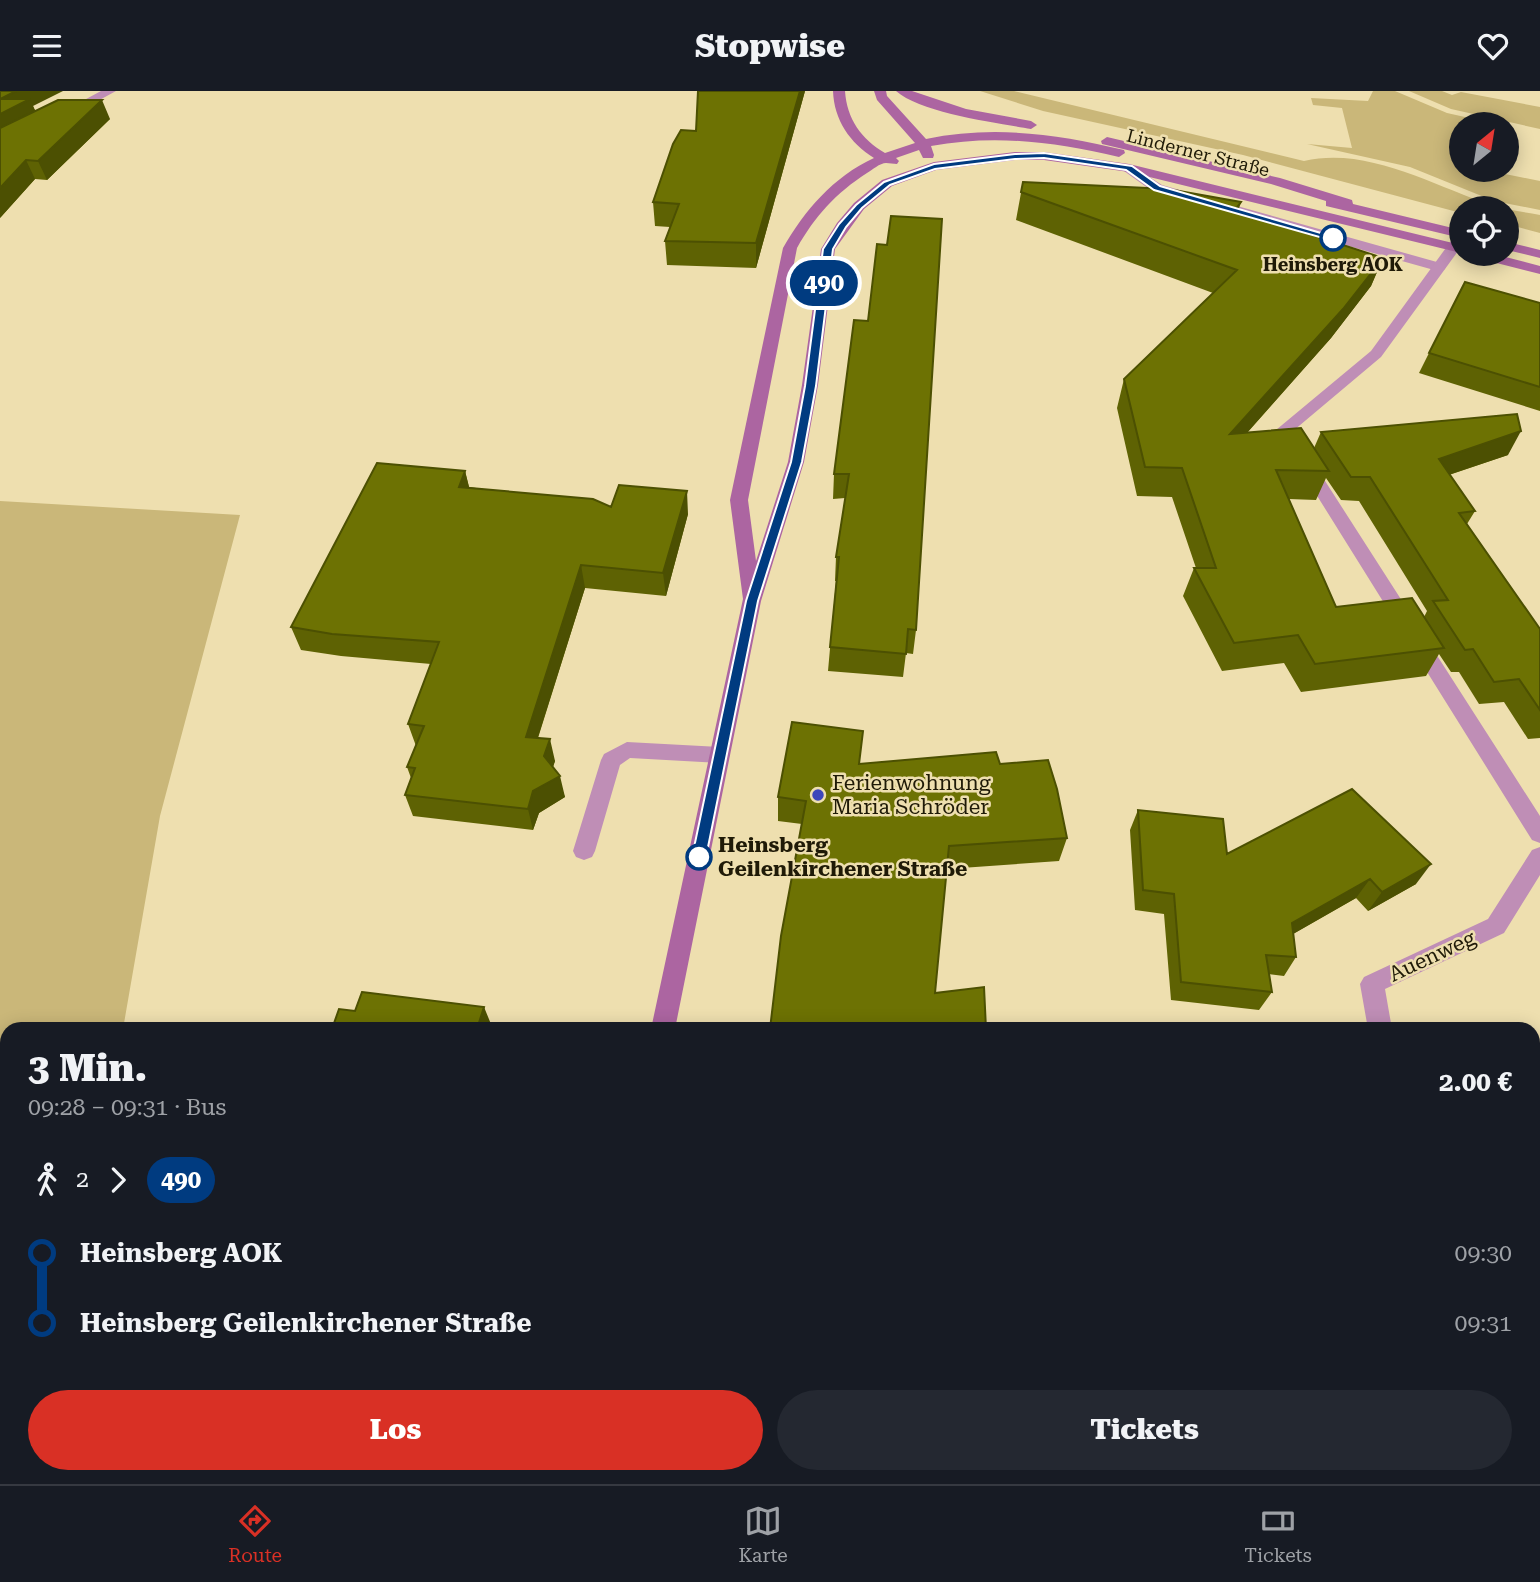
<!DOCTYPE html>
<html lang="de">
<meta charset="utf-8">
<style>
body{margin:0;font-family:"Roboto Serif",serif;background:#242831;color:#f1f3f6;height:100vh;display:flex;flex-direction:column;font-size:26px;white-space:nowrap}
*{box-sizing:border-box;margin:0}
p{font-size:23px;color:#9ea1a6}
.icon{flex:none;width:38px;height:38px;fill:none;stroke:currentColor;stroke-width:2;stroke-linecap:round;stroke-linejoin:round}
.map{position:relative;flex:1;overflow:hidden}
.details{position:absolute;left:0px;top:931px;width:1540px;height:462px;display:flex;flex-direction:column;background:#171b24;border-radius:21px 21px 0 0;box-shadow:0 4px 18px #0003}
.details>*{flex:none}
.badge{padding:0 14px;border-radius:23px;font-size:24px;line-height:46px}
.needle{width:46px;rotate:30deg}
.fabs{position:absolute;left:1449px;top:21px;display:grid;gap:14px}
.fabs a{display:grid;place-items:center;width:70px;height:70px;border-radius:50%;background:#171b24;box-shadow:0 4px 18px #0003;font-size:35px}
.map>.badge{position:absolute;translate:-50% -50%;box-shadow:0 0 0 4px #fff}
.legs{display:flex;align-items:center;gap:10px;height:77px;padding:0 28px;font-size:23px}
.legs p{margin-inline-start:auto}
.overview{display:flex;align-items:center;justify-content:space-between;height:119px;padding:0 28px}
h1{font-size:38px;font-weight:800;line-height:52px}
.button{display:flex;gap:14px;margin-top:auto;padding:14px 28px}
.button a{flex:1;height:80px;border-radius:42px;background:#d93025;color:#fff;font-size:28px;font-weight:800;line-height:80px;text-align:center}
.button a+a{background:#242831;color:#f1f3f6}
ul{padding:0 28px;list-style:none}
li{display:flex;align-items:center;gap:24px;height:70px;font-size:26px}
li i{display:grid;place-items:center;width:10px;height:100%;margin:0 9px;background:currentColor}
li i::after{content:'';width:18px;height:18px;margin:-9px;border:5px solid;border-radius:50%;background:#171b24}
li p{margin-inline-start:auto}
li:first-child i{background:linear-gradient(#0000 50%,currentColor 0)}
li:last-child i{background:linear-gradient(currentColor 50%,#0000 0)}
header{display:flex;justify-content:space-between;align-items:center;height:91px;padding:0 28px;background:#171b24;font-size:32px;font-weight:800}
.tab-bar{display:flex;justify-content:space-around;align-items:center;height:98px;border-top:2px solid #363941;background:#171b24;font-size:19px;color:#9ea1a6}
.tab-bar a{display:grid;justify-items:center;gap:4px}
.tab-bar .current{color:#d93025}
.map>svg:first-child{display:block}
</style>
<header><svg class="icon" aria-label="menu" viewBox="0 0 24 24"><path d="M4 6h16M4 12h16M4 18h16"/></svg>Stopwise<svg class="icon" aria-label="heart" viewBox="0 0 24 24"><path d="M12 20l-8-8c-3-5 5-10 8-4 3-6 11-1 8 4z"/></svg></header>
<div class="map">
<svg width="1540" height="1393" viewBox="0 0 1540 1393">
<rect width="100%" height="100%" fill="#eedfaf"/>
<path fill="#cab779" d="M 980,0 L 1014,0 L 1304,70 C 1368,55 1433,95 1492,114 C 1507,119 1524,121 1540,124 L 1540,142 L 1507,133 L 1507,117 L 1461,117 L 1461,122 L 1243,64 L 1043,20 Z
M 1373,0 L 1395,0 L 1447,22 L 1496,33 L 1461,33 L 1461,79 L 1502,79 L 1505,83 L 1540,90 L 1540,119 L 1494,110 L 1410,76 L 1307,53 L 1352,57 L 1342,17 L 1313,14 L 1311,7 L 1368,10 Z
M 1409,0 L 1442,0 L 1452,4 L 1461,1 L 1540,16 L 1540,38 L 1451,18 Z
M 0,410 L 240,424 L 160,725 L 123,938 L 7,938 L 7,1318 L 0,1320 Z"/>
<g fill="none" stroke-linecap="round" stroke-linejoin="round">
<path fill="#bf8eb6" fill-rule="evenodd" d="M 1129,73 L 1162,94 L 1444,173 L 1446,176 L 1444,179 L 1434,179 L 1152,100 L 1124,80 L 1122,77 Z
M 627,651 L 720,656 L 727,658 L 730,664 L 727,670 L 720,672 L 630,667 L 620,674 L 595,760 L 592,766 L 584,769 L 576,766 L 573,760 L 601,669 L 604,663 Z"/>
<path fill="#bf8eb6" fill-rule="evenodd" d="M 101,0 L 116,0 L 72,24 L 68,25 L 62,21 Z
M 1461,142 L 1461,156 L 1381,266 L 1293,340 L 1540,725 L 1540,752 L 1532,749 L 1276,339 L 1371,260 L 1456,143 Z
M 1540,756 L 1540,784 L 1504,842 L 1385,898 L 1392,938 L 1368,938 L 1360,893 L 1364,886 L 1488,828 L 1532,759 Z
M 7,1351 L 7,1381 L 0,1384 L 0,1354 Z
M 1449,1386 L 1479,1386 L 1481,1393 L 1451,1393 Z"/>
<path fill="#ac65a1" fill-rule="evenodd" d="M 833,0 L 845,0 C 847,28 861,48 885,62 L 915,52 L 877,9 L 874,0 L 886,0 L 887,5 L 926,48 C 993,34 1058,43 1124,59 L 1125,62 L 1119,66 C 1056,51 995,43 931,55 L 934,64 L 933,67 L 923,67 L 919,59 L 896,67 L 899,70 L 897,73 C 893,73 890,72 886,72 C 880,72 872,79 867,82 C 836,102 815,125 797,157 L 748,409 L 756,470 L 788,371 L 802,294 L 821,158 L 837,132 L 854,112 L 882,89 L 934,71 L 1015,61 L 1044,61 L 1129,73 L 1461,154 L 1461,162 L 1129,81 L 1044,69 L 1015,69 L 936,79 L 892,95 L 864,118 L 835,158 L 818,294 L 804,371 L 761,510 L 675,938 L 651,938 L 743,508 L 730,409 L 783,157 C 805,119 833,86 874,67 C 850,52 834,29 833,0 Z
M 896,0 L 912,0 L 966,18 L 1031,30 L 1037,34 L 1031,38 C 997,32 921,22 896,0 Z
M 1107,46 L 1280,87 L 1352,109 L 1353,113 L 1461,139 L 1461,147 L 1326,115 L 1326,110 L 1271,93 L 1102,53 L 1101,50 Z
M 1507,151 L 1540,159 L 1540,167 L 1507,159 Z
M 1471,163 L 1494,163 L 1540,175 L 1540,183 L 1473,166 Z
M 556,1386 L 586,1386 L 585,1393 L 555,1393 Z"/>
</g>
<path fill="#5e6203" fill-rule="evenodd" d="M 805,0 L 756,177 L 667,174 L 665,150 L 670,136 L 655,135 L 653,111 L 696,40 Z
M 33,15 L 35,20 L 110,28 L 47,89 L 35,88 L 0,127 Z
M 1023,91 L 1241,111 L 1238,121 L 1383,167 L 1371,195 L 1331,247 L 1247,342 L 1314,357 L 1321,341 L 1508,364 L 1449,384 L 1475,420 L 1467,433 L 1540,538 L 1540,647 L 1528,648 L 1504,611 L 1479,613 L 1459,581 L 1451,581 L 1439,563 L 1426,585 L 1301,601 L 1284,572 L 1222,580 L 1183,505 L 1194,477 L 1196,477 L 1172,406 L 1137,405 L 1117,317 L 1124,288 L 1213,202 L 1016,129 ZM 1326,387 L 1341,409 L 1359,410 L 1427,520 L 1424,526 L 1336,516 L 1289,408 L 1316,409 Z
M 1540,212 L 1540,320 L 1419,282 L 1429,262 Z
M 854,229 L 916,539 L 913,563 L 906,562 L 903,586 L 828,580 L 836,490 L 835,490 L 836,466 L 845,407 L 833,408 L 834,383 Z
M 465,380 L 469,396 L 611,416 L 688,423 L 666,505 L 585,497 L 538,647 L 555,670 L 553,676 L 565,706 L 539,722 L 533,739 L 413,725 L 405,704 L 411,687 L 407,676 L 416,655 L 408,633 L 431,573 L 341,565 L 301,559 L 291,536 Z
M 860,673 L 1000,673 L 1067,747 L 1059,770 L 947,778 L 770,938 L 802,733 L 778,730 L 778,706 Z
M 1138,719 L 1227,763 L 1416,793 L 1368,820 L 1356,807 L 1293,843 L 1296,866 L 1284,885 L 1269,883 L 1272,901 L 1259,919 L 1171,909 L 1164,823 L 1135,819 L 1130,739 Z
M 1533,1005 L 1540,1006 L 1540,1284 L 1533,1253 Z
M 888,1386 L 903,1386 L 902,1388 Z"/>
<path fill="#4c5002" d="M 16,0 L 63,0 L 33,15 L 39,27 L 0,46 L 0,8 Z
M 800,0 L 805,0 L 756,177 L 756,152 Z
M 102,9 L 110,28 L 47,89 L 38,70 Z
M 26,69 L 35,88 L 0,127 L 0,97 Z
M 1383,167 L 1371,195 L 1331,247 L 1220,372 L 1230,343 Z
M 1521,340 L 1508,364 L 1427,391 L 1439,368 Z
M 465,380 L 471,404 L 459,396 Z
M 687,400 L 688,423 L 666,505 L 663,482 Z
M 581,474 L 585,497 L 531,668 L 526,646 Z
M 550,648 L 555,670 L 549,687 L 544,665 Z
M 560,685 L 565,706 L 539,722 L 533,739 L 528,718 L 533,700 Z
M 1431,773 L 1416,793 L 1368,820 L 1382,801 Z
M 1370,788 L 1356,807 L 1279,851 L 1292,832 Z
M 484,916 L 493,938 L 477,938 Z
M 381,1386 L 395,1386 L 393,1393 L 379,1393 Z"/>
<path fill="#6d7203" stroke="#4c5002" stroke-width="2" d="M 0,0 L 16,0 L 0,8 Z
M 698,0 L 800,0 L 756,152 L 665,150 L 679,113 L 653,111 L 673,53 L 681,39 L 696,40 Z
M 0,8 L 30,8 L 0,23 Z
M 58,9 L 102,9 L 38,70 L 26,69 L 0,97 L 0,37 Z
M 1023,91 L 1168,98 L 1241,111 L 1235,119 L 1383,167 L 1343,218 L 1230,343 L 1301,337 L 1329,380 L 1276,379 L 1336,516 L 1412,507 L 1444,557 L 1315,573 L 1298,544 L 1234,552 L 1194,477 L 1216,477 L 1182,377 L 1145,376 L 1124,288 L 1237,179 L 1021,101 Z
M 891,125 L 942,128 L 916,539 L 908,538 L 906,563 L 830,556 L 839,466 L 836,466 L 849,383 L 834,383 L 854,229 L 868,230 L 877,153 L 887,154 Z
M 1465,191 L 1540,212 L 1540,296 L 1429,262 Z
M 1517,323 L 1521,340 L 1439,368 L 1475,420 L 1459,422 L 1540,538 L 1540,619 L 1519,588 L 1494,591 L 1473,558 L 1465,559 L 1433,510 L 1448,509 L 1370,386 L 1351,386 L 1321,341 Z
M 377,372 L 465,380 L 459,396 L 593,408 L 611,416 L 619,394 L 687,400 L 663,482 L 581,474 L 526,646 L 550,648 L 544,665 L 560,685 L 533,700 L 528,718 L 405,704 L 415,677 L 407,676 L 424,635 L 408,633 L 439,551 L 332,543 L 291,536 Z
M 792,631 L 863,640 L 859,673 L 996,661 L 1000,673 L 1048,669 L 1057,698 L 1067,747 L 949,755 L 935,902 L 984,896 L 986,938 L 770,938 L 781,845 L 806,710 L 778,706 Z
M 1352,698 L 1431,773 L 1382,801 L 1370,788 L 1292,832 L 1296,866 L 1266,864 L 1272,901 L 1181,891 L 1174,803 L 1143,799 L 1138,719 L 1223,728 L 1227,763 Z
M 362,901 L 484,916 L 477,938 L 332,938 L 339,918 L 355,920 Z
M 1533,1005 L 1540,1006 L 1540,1167 L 1533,1137 Z
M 304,1386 L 381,1386 L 379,1393 L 301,1393 Z"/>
<path fill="#003b80" stroke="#fff" stroke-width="2" d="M 1044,62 L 1132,75 L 1160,95 L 1338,147 L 1330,149 L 1154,99 L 1126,79 L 1044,67 L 1015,68 L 935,78 L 890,94 L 862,117 L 846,136 L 833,158 L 816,295 L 802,371 L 758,510 L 706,766 L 699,772 L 694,770 L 692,766 L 746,510 L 791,371 L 805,295 L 823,158 L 839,133 L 856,114 L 884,91 L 934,73 L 1015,63 Z"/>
<g fill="#fff" stroke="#003b80" stroke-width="3.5">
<circle cx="1333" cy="147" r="12"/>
<circle cx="699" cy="766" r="12"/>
</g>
<circle fill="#3d47bb" stroke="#eedfaf" stroke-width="2.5" cx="818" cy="704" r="7"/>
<g text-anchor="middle" stroke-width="5" stroke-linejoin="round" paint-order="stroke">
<g font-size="18" fill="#1f1a07" stroke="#eedfaf">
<text transform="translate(1198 62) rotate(14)" y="6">Linderner Straße</text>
</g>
<g font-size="18" font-weight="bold" fill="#1f1a07" stroke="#eedfaf">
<text x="1333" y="180">Heinsberg AOK</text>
</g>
<g font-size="21" fill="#1f1a07" stroke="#eedfaf" text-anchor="start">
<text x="832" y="699">Ferienwohnung<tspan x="832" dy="24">Maria Schröder</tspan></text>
</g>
<g font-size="21" font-weight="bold" fill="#1f1a07" stroke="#eedfaf" text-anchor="start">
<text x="718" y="761">Heinsberg<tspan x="718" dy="24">Geilenkirchener Straße</tspan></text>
</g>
<g font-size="21" fill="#1f1a07" stroke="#eedfaf">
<text transform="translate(1432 865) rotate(-25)" y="7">Auenweg</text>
</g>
</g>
</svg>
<div class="fabs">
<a><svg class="needle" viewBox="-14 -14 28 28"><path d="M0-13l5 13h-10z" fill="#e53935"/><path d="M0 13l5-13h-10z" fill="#9ea1a6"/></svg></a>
<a><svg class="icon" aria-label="locate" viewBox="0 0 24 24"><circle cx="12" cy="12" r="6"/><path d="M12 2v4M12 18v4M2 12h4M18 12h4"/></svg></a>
</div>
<b class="badge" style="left:824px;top:192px;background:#003b80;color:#fff">490</b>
<section class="details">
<div class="overview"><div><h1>3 Min.</h1><p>09:28 – 09:31 · Bus</p></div><b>2.00 €</b></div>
<div class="legs"><svg class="icon" aria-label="walk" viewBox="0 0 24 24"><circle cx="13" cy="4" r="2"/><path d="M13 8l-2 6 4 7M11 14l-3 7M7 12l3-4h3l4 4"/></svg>2<svg class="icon" aria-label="forward" viewBox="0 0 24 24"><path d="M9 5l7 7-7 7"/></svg><b class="badge" style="background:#003b80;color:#fff">490</b></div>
<ul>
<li><i style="color:#003b80"></i><b>Heinsberg AOK</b><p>09:30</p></li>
<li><i style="color:#003b80"></i><b>Heinsberg Geilenkirchener Straße</b><p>09:31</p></li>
</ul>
<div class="button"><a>Los</a><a>Tickets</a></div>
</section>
</div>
<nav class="tab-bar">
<a class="current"><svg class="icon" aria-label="directions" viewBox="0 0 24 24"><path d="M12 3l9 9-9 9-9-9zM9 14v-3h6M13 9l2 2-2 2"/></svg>Route</a>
<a><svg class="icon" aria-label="map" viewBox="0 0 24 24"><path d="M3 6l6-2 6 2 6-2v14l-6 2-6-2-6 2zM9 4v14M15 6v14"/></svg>Karte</a>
<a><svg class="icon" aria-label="tickets" viewBox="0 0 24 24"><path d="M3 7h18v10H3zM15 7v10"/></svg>Tickets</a>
</nav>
